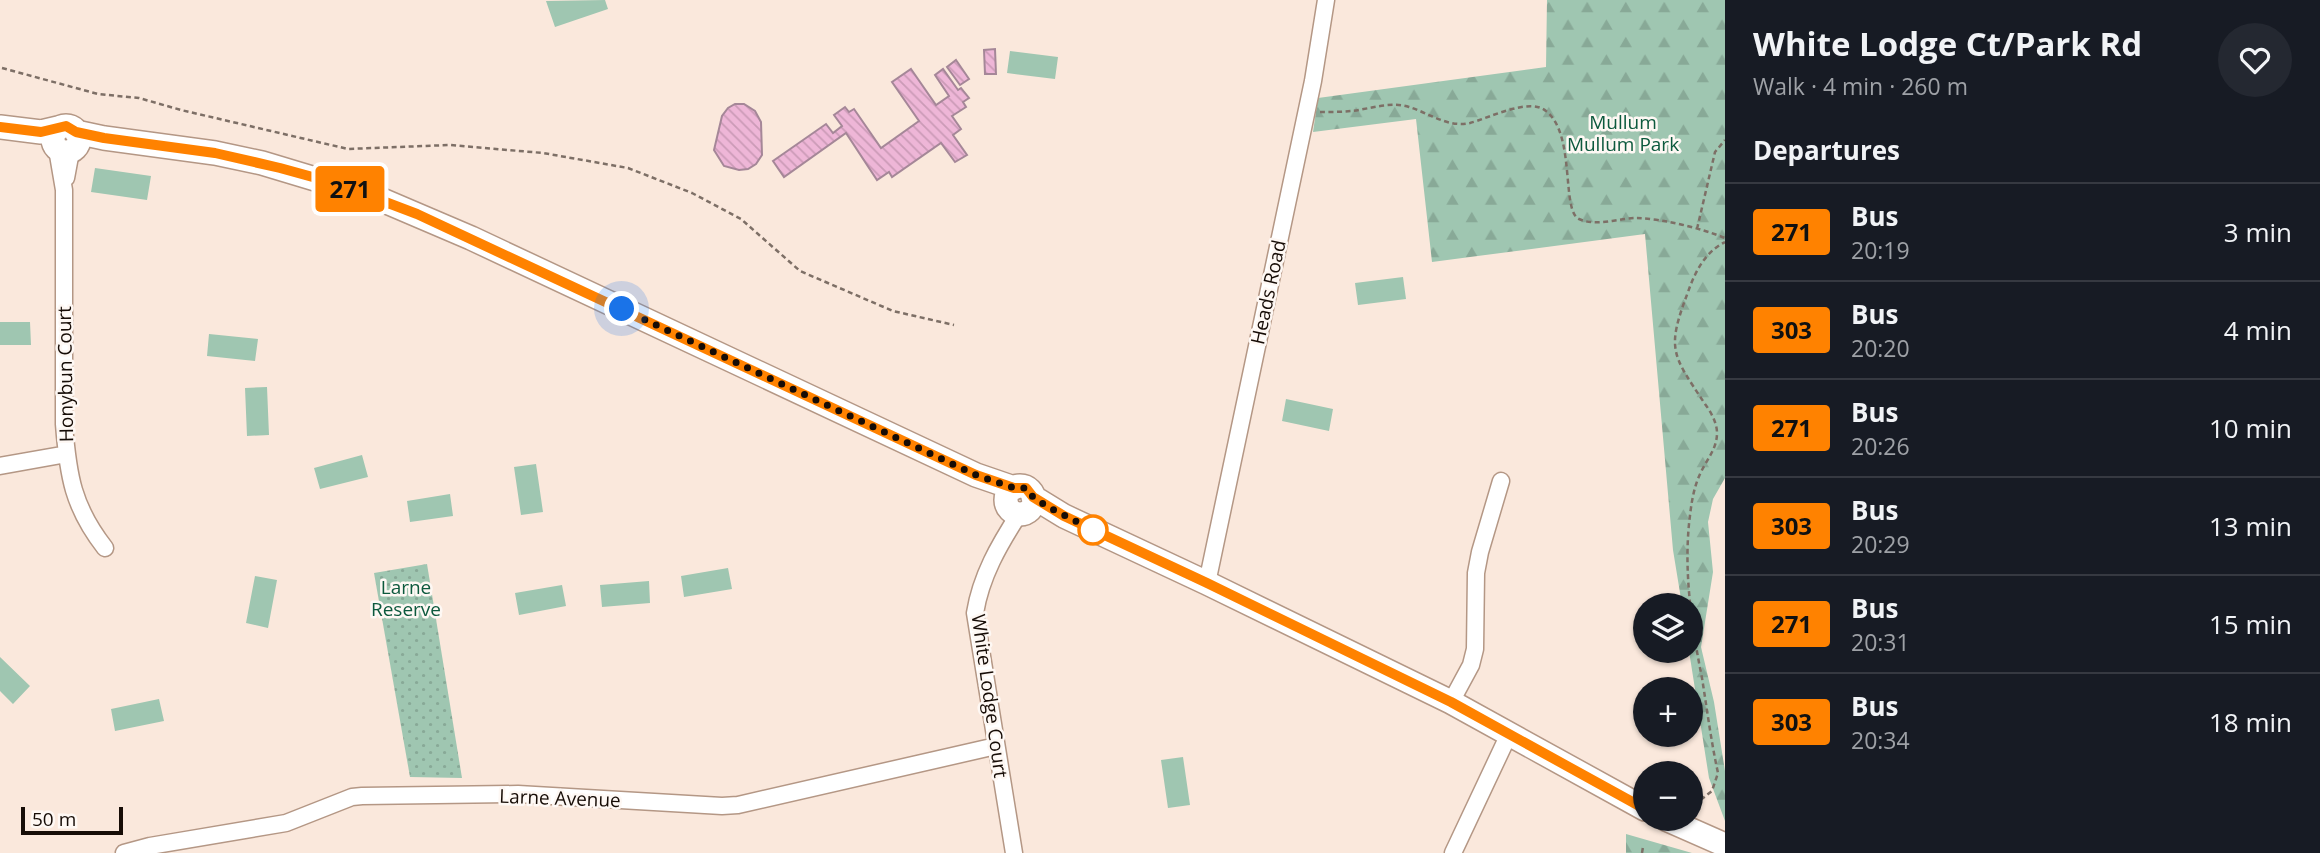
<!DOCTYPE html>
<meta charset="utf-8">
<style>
body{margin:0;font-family:"Open Sans",sans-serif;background:#242831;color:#f1f3f6;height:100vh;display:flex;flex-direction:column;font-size:26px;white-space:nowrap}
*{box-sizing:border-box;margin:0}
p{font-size:23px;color:#9ea1a6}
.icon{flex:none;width:38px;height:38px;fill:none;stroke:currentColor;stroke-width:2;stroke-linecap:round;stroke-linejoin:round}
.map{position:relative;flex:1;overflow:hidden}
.drawer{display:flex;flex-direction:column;background:#171b24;width:595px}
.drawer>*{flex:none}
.badge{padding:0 14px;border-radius:5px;font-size:24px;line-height:46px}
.controls{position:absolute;left:1633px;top:593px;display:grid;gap:14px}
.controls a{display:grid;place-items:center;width:70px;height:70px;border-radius:50%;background:#171b24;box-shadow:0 2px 5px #0004;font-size:35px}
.scale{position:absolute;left:21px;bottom:18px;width:102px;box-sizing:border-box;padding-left:7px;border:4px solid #160c06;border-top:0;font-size:19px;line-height:24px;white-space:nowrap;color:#160c06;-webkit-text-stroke:5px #fef8f4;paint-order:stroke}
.you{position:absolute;width:35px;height:35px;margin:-18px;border:5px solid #fff;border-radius:50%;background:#1a73e8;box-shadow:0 0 0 10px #1a73e833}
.map>.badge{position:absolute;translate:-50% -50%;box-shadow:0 0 0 4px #fff}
h2{padding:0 28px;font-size:26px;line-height:63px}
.round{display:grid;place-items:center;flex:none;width:74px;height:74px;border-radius:37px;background:#242831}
.overview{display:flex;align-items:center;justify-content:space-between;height:119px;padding:0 28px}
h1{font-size:33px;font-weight:700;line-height:52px}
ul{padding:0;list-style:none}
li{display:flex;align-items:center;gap:21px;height:98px;padding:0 28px;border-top:2px solid #363941}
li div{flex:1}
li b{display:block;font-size:26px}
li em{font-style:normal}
li .badge{min-width:77px;font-weight:700;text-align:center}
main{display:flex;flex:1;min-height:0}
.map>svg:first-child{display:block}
</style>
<main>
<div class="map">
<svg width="1725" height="853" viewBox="0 0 1725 853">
<defs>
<pattern id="forest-firs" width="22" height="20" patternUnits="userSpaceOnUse" patternTransform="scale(1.75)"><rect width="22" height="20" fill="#9fc6b1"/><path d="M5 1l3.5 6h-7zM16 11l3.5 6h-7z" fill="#88a997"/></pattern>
<pattern id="park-dots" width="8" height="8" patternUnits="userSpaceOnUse" patternTransform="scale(1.75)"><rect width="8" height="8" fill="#9fc6b1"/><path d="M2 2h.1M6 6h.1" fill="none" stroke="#88a997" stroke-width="1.8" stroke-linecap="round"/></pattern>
<pattern id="building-back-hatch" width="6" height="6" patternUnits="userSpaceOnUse" patternTransform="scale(1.75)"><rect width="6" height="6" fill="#eeb6d7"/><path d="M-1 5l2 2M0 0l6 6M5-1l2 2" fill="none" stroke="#cb9bb7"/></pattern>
</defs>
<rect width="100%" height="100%" fill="#fae8dc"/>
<path fill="#9fc6b1" d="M 605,0 L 608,9 L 555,27 L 546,1 Z
M 1010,51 L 1058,57 L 1055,79 L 1007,73 Z
M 95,168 L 151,176 L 147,200 L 91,192 Z
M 1403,277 L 1406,299 L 1358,305 L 1355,283 Z
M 0,322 L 30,322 L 31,345 L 0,345 Z
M 209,334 L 258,339 L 255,361 L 207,356 Z
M 267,387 L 269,435 L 247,436 L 245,388 Z
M 1286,399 L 1333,409 L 1329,431 L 1282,421 Z
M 362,455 L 368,477 L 320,489 L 314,468 Z
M 536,464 L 543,512 L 521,515 L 514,467 Z
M 450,494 L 453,516 L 410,522 L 407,501 Z
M 728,568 L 732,589 L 684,597 L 681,576 Z
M 255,576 L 277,580 L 268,628 L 246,623 Z
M 649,581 L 650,603 L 602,607 L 600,585 Z
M 562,585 L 566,606 L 519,615 L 515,593 Z
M 0,657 L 30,686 L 13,704 L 0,691 Z
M 159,699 L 164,721 L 115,731 L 111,709 Z
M 1183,757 L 1190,805 L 1168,808 L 1161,760 Z"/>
<path fill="url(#forest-firs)" d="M 1547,0 L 1725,0 L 1725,478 L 1713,499 L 1708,522 L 1713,572 L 1701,647 L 1714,702 L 1725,771 L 1725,821 L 1709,778 L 1689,651 L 1690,606 L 1682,605 L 1673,550 L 1645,234 L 1432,262 L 1416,119 L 1313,132 L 1318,98 L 1546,67 Z
M 1626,834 L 1692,853 L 1626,853 Z"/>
<path fill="url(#park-dots)" d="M 427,564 L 462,778 L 410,777 L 374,573 Z"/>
<path fill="url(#building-back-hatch)" stroke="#a58798" stroke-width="2" d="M 995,49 L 996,74 L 985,74 L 984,50 Z
M 956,60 L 969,79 L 960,85 L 947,67 Z
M 911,69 L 936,105 L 949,96 L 935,75 L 943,69 L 958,90 L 961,88 L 969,98 L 963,102 L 966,107 L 952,116 L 961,129 L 953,135 L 967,155 L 955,162 L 941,143 L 892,177 L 889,172 L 877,180 L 846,133 L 784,177 L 773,161 L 826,124 L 833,133 L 842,126 L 834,115 L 845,107 L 849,112 L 854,109 L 881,148 L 919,121 L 892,82 Z
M 735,104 L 744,104 L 755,111 L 761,122 L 762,155 L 756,164 L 748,169 L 739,170 L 724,166 L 714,150 L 722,116 L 728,108 Z"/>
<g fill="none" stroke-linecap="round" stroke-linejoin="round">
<g stroke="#b49785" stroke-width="19">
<path id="street" d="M 57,149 L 64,190 L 64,424 C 68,476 73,507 105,548
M 66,178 L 71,151
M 0,466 L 67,454
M 1207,583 L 1313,81 L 1326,0
M 1451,702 L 1471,665 L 1475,649 L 1476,573 L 1480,552 L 1501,481
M 124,853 L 150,846 L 286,823 L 352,797 L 362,796 L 518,794 L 722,806 L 738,805 L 996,746
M 1014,853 L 975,613 C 981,576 999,545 1019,514
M 1453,853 L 1509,734"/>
</g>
<g stroke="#b49785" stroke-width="26">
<path id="secondary" d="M53 139a13 13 0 1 1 26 0a13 13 0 1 1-26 0Z
M 0,127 L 41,132 L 58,128
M 76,132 L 104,138 L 215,153 L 262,163 L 375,197 L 471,238 L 976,475 L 1014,488
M1006 500a14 14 0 1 1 28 0a14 14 0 1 1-28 0Z
M 1033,497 L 1064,516 L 1207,583 L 1451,702 L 1645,809
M 1666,819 L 1725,845"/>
</g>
<path stroke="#7d6f66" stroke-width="2.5" stroke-dasharray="5 3.5" stroke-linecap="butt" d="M 2,68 L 98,94 L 139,98 L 181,110 L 348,149 L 450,145 L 543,153 L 628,168 L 692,193 L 741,219 L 800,271 L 893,311 L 954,325
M 1320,112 C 1330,112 1341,112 1351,111 C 1370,109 1391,101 1409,107 C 1429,113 1448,128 1470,123 C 1489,118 1530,97 1546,111 C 1576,134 1561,211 1579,219 C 1596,227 1619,218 1637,218 C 1664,219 1700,228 1725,238
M 1697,229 L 1715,152 L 1725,140
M 1690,782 L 1703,799
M 1694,805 L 1712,791 L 1718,773 C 1711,741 1707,709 1702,678 C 1692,628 1684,575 1689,524 C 1691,506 1693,488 1701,472 C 1707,459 1717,449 1717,433 C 1717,423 1711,412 1705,404 C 1672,354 1666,350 1688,292 C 1695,272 1705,252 1725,242
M 1642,853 L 1643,847"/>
<use href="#street" stroke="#fff" stroke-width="16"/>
<use href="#secondary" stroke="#fff" stroke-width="23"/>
</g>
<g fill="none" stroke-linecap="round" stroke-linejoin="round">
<g stroke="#fff" stroke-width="16">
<path id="line" d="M 0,127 L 41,132 L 66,126 L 76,132 L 104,138 L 215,153 L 280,168 L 338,184 L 417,214 L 976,475 L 1014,488 L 1026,488 L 1033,497 L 1064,516 L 1207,583 L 1451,702 L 1645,809"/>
</g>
<use href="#line" stroke="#ff8200" stroke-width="10"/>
<path stroke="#160c06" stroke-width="7" stroke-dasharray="0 12.6" d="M 622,309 L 976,475 L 1014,488 L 1026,488 L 1033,497 L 1048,507 L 1093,530"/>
</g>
<circle fill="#fff" stroke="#ff8200" stroke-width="3.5" cx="1093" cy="530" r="14"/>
<g text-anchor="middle" stroke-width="5" stroke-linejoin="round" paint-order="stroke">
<g font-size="19" fill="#0c593d" stroke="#fef8f4">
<text x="1623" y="129">Mullum<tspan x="1623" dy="22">Mullum Park</tspan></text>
<text x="406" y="594">Larne<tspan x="406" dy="22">Reserve</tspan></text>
</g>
<g font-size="19" fill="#160c06" stroke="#fef8f4">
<text transform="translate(1268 292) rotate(-78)" y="7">Heads Road</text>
<text transform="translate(65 374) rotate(-91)" y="7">Honybun Court</text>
<text transform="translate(990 696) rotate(82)" y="7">White Lodge Court</text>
<text transform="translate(560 798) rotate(2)" y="7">Larne Avenue</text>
</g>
</g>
</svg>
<div class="controls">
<a><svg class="icon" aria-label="layers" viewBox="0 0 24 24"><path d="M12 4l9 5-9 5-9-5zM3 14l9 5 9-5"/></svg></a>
<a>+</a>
<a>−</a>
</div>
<div class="scale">50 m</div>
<div class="you" style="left:622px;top:309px"></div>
<b class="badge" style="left:350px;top:189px;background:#ff8200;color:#111">271</b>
</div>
<section class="drawer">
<div class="overview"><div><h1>White Lodge Ct/Park Rd</h1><p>Walk · 4 min · 260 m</p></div><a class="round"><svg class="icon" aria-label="heart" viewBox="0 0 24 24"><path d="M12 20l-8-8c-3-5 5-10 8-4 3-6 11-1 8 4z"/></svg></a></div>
<h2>Departures</h2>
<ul>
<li><span class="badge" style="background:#ff8200;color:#111">271</span><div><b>Bus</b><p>20:19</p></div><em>3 min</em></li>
<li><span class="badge" style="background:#ff8200;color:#111">303</span><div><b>Bus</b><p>20:20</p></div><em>4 min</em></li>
<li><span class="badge" style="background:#ff8200;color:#111">271</span><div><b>Bus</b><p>20:26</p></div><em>10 min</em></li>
<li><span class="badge" style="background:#ff8200;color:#111">303</span><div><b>Bus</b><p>20:29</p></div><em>13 min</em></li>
<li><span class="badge" style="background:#ff8200;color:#111">271</span><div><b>Bus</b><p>20:31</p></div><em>15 min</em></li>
<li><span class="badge" style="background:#ff8200;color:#111">303</span><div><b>Bus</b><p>20:34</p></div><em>18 min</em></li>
</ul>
</section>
</main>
